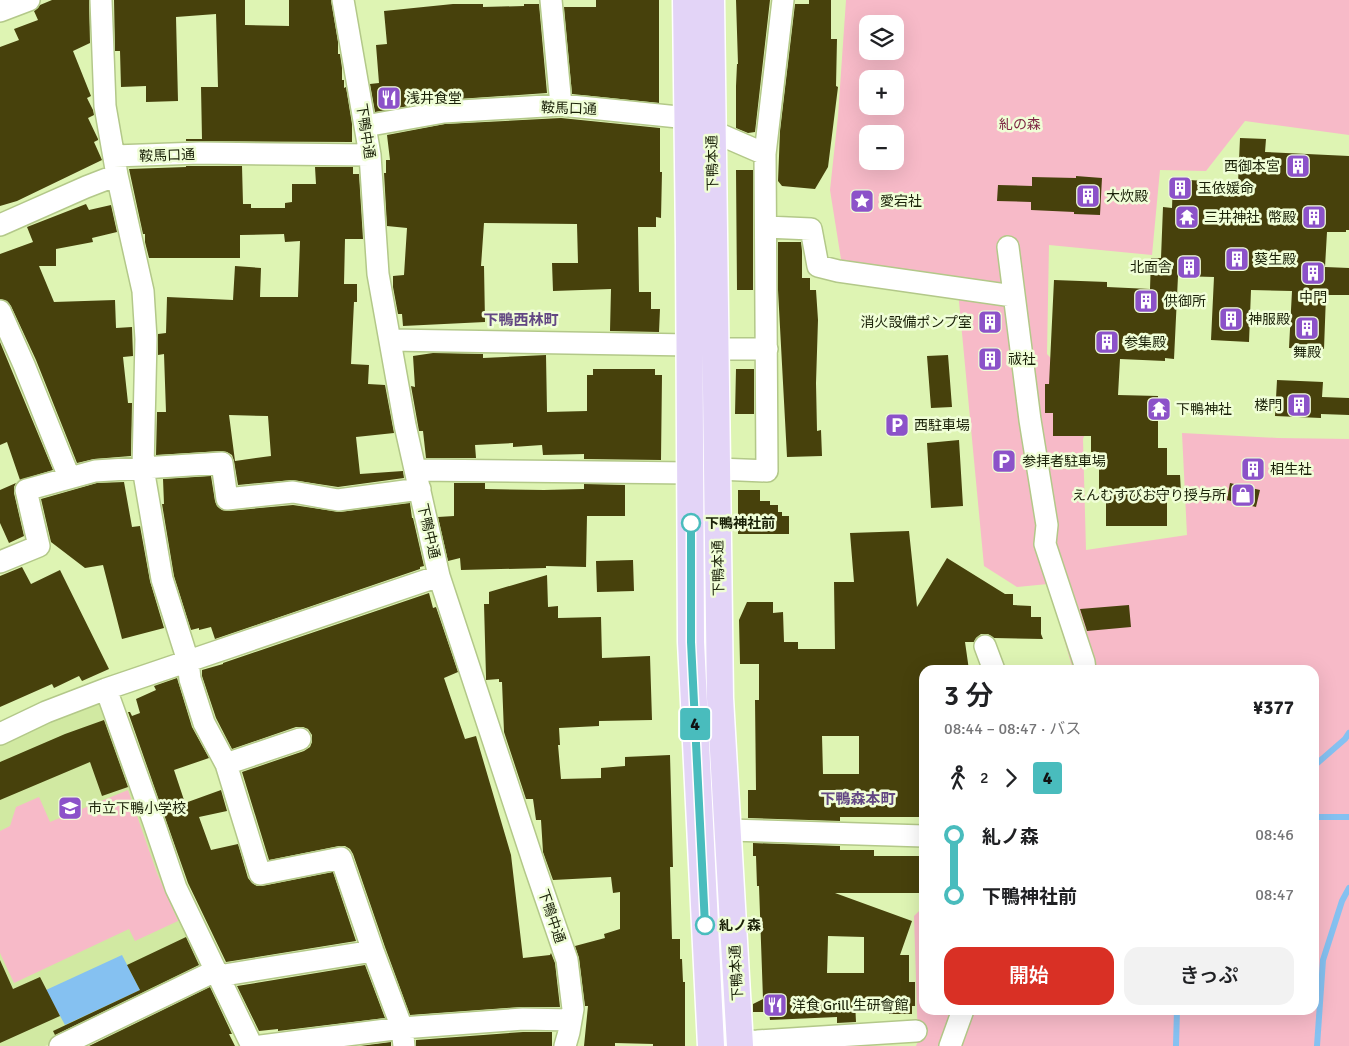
<!DOCTYPE html>
<html lang="ja">
<meta charset="utf-8">
<style>
body{margin:0;font-family:Signika,"Noto Sans JP",sans-serif;background:#f2f2f2;color:#202124;height:100vh;display:flex;flex-direction:column;font-size:19px;white-space:nowrap}
*{box-sizing:border-box;margin:0}
p{font-size:16px;color:#757577}
.icon{flex:none;width:28px;height:28px;fill:none;stroke:currentColor;stroke-width:2;stroke-linecap:round;stroke-linejoin:round}
.map{position:relative;flex:1;overflow:hidden}
.details{position:absolute;left:919px;top:665px;width:400px;height:350px;display:flex;flex-direction:column;background:#fff;border-radius:15px;box-shadow:0 5px 20px #0002}
.details>*{flex:none}
.badge{padding:0 10px;border-radius:4px;font-size:18px;line-height:32px}
.fabs{position:absolute;left:859px;top:15px;display:grid;gap:10px}
.fabs a{display:grid;place-items:center;width:45px;height:45px;border-radius:10px;background:#fff;box-shadow:0 5px 20px #0002;font-size:25px}
.map>.badge{position:absolute;translate:-50% -50%;box-shadow:0 0 0 2px #fff}
.legs{display:flex;align-items:center;gap:8px;height:55px;padding:0 25px;font-size:16px}
.legs p{margin-inline-start:auto}
.head{display:flex;align-items:center;justify-content:space-between;height:85px;padding:0 25px}
h1{font-size:28px;font-weight:600;line-height:38px}
.action{display:flex;gap:10px;margin-top:auto;padding:10px 25px}
.action a{flex:1;height:58px;border-radius:15px;background:#d93025;color:#fff;font-size:20px;font-weight:600;line-height:58px;text-align:center}
.action a+a{background:#f2f2f2;color:#202124}
ul{padding:0 25px;list-style:none}
li{display:flex;align-items:center;gap:18px;height:60px;font-size:19px}
li i{display:grid;place-items:center;width:8px;height:100%;margin:0 6px;background:currentColor}
li i::after{content:'';width:12px;height:12px;margin:-6px;border:4px solid;border-radius:50%;background:#fff}
li p{margin-inline-start:auto}
li:first-child i{background:linear-gradient(#0000 50%,currentColor 0)}
li:last-child i{background:linear-gradient(currentColor 50%,#0000 0)}
.map>svg:first-child{display:block}
</style>
<div class="map">
<svg width="1349" height="1046" viewBox="0 0 1349 1046">
<rect width="100%" height="100%" fill="#def4b3"/>
<path fill="#d1e9a2" d="M 103,697 L 203,969 L 45,1046 L 0,1046 L 0,743 Z"/>
<path fill="#f7bac8" fill-rule="evenodd" d="M 846,0 L 1349,0 L 1349,135 L 1245,121 L 1206,171 L 1160,170 L 1152,255 L 1049,245 L 1047,354 L 1059,367 L 1094,409 L 1083,439 L 1086,550 L 1187,535 L 1182,433 L 1278,438 L 1349,439 L 1349,1046 L 916,1046 L 918,1041 L 914,916 L 924,906 L 924,1010 L 1314,1010 L 1314,670 L 1073,670 L 1048,584 L 1017,587 L 984,566 L 958,291 L 844,278 L 830,190 L 838,116 ZM 868,24 L 895,24 L 895,51 L 868,51 ZM 868,79 L 895,79 L 895,106 L 868,106 ZM 868,134 L 895,134 L 895,161 L 868,161 Z
M 128,790 L 157,873 L 178,921 L 135,941 L 129,929 L 14,983 L 0,953 L 0,831 L 10,826 L 16,807 L 39,797 L 50,822 Z"/>
<path fill="#85c1f1" d="M 122,955 L 140,990 L 65,1025 L 46,990 Z"/>
<g fill="none" stroke-linecap="round" stroke-linejoin="round">
<path stroke="#85c1f1" stroke-width="6" d="M 1314,766 L 1345,739 L 1349,733
M 1314,817 L 1349,817
M 1176,1046 L 1177,1010
M 1317,1046 L 1323,960 L 1342,901 L 1349,888"/>
</g>
<path fill="#47410c" fill-rule="evenodd" d="M 52,0 L 89,0 L 90,43 L 73,51 L 91,96 L 87,98 L 93,110 L 94,115 L 88,118 L 98,139 L 98,140 L 94,142 L 102,160 L 17,201 L 0,206 L 0,47 L 19,40 L 14,29 L 38,20 L 34,11 L 38,8 L 40,5 Z
M 114,0 L 245,0 L 245,25 L 289,26 L 289,0 L 331,0 L 338,42 L 338,54 L 340,54 L 342,68 L 342,80 L 344,80 L 344,88 L 346,87 L 352,124 L 352,142 L 186,141 L 186,139 L 202,139 L 201,87 L 218,87 L 216,14 L 176,17 L 178,101 L 146,102 L 146,86 L 121,87 L 120,51 L 115,51 Z
M 596,0 L 659,0 L 659,103 L 572,94 L 564,7 L 596,7 Z
M 736,0 L 770,0 L 755,132 L 748,133 L 736,128 L 736,86 L 737,64 L 738,64 Z
M 809,0 L 831,0 L 831,39 L 837,39 L 836,86 L 838,87 L 828,167 L 815,189 L 782,186 L 778,181 L 780,131 L 795,4 L 809,4 Z
M 453,4 L 483,4 L 483,7 L 524,6 L 524,4 L 539,4 L 547,93 L 443,100 L 375,112 L 370,84 L 379,83 L 376,45 L 387,44 L 384,11 Z
M 561,118 L 660,128 L 660,172 L 662,172 L 661,218 L 656,217 L 656,227 L 638,227 L 639,292 L 651,292 L 651,309 L 660,309 L 659,332 L 610,331 L 611,289 L 553,291 L 552,263 L 578,263 L 577,224 L 484,223 L 481,266 L 484,266 L 485,322 L 403,326 L 402,314 L 398,314 L 393,287 L 393,276 L 404,275 L 407,228 L 387,226 L 384,173 L 386,173 L 386,160 L 390,160 L 387,135 L 445,124 Z
M 1240,138 L 1266,139 L 1265,152 L 1349,156 L 1349,230 L 1346,230 L 1346,232 L 1327,232 L 1325,267 L 1349,268 L 1349,295 L 1326,295 L 1324,349 L 1289,348 L 1292,291 L 1251,290 L 1249,342 L 1211,340 L 1214,277 L 1178,276 L 1174,359 L 1165,358 L 1165,361 L 1120,359 L 1118,395 L 1158,396 L 1158,448 L 1167,448 L 1167,475 L 1180,475 L 1181,493 L 1167,493 L 1167,526 L 1106,526 L 1106,496 L 1099,496 L 1099,452 L 1091,452 L 1091,436 L 1053,436 L 1053,413 L 1045,413 L 1045,384 L 1049,384 L 1054,280 L 1107,282 L 1107,287 L 1150,289 L 1151,258 L 1161,258 L 1163,207 L 1172,208 L 1173,179 L 1238,183 Z
M 186,166 L 242,166 L 243,204 L 251,204 L 251,208 L 285,208 L 285,203 L 292,202 L 292,184 L 316,184 L 315,167 L 353,167 L 353,174 L 359,174 L 363,239 L 345,239 L 344,284 L 357,284 L 357,302 L 354,302 L 351,364 L 369,365 L 368,384 L 385,385 L 394,433 L 356,437 L 360,474 L 403,471 L 404,478 L 338,487 L 292,480 L 238,485 L 234,461 L 232,455 L 227,452 L 221,451 L 156,455 L 157,412 L 166,412 L 164,354 L 158,355 L 158,334 L 166,333 L 167,297 L 233,300 L 235,266 L 261,268 L 260,297 L 298,297 L 300,241 L 285,242 L 284,234 L 240,235 L 240,258 L 149,258 L 145,242 L 145,234 L 143,234 L 129,169 L 186,167 ZM 229,415 L 268,416 L 271,456 L 235,461 Z
M 736,170 L 753,170 L 753,290 L 737,290 Z
M 1076,176 L 1102,178 L 1100,215 L 1074,214 L 1074,212 L 1031,210 L 1031,202 L 997,201 L 998,185 L 1032,186 L 1032,177 L 1076,178 Z
M 86,204 L 89,210 L 111,205 L 117,232 L 92,238 L 93,242 L 56,249 L 56,266 L 39,266 L 54,302 L 115,300 L 116,328 L 132,327 L 133,356 L 123,357 L 128,403 L 132,403 L 131,456 L 94,459 L 77,463 L 36,360 L 11,306 L 7,301 L 0,299 L 0,254 L 33,242 L 27,227 Z
M 778,242 L 801,242 L 802,251 L 802,278 L 810,278 L 810,290 L 816,290 L 818,320 L 816,383 L 817,431 L 821,430 L 822,456 L 787,457 L 778,290 Z
M 0,342 L 53,470 L 20,480 L 7,442 L 0,445 Z
M 433,353 L 483,354 L 483,358 L 546,355 L 547,412 L 587,411 L 587,375 L 593,375 L 593,369 L 655,369 L 655,375 L 662,375 L 661,460 L 584,459 L 584,454 L 543,455 L 542,445 L 513,447 L 513,443 L 475,445 L 476,458 L 426,458 L 423,431 L 419,431 L 411,386 L 415,387 L 413,356 Z
M 948,355 L 952,407 L 931,408 L 927,356 Z
M 736,369 L 754,369 L 754,414 L 735,414 Z
M 1277,380 L 1323,382 L 1322,397 L 1349,398 L 1349,415 L 1321,414 L 1321,418 L 1275,416 Z
M 959,440 L 963,506 L 931,508 L 927,443 Z
M 211,476 L 215,501 L 217,506 L 222,510 L 228,511 L 293,505 L 340,512 L 410,503 L 412,518 L 413,518 L 424,566 L 420,567 L 420,569 L 215,639 L 211,627 L 199,630 L 199,628 L 191,630 L 174,576 L 162,504 L 164,504 L 163,479 Z
M 124,482 L 132,527 L 140,526 L 150,581 L 164,628 L 122,639 L 103,565 L 85,568 L 51,542 L 41,499 L 97,483 Z
M 16,483 L 14,487 L 14,493 L 24,536 L 9,543 L 0,523 L 0,490 Z
M 454,483 L 485,483 L 485,489 L 544,490 L 584,489 L 584,484 L 625,485 L 625,516 L 587,516 L 586,567 L 546,566 L 546,568 L 461,570 L 460,558 L 448,561 L 438,517 L 454,516 Z
M 1230,483 L 1260,490 L 1256,507 L 1227,500 Z
M 738,490 L 760,490 L 760,501 L 770,501 L 770,505 L 778,505 L 778,512 L 782,512 L 782,516 L 789,516 L 789,534 L 738,534 Z
M 909,531 L 917,607 L 947,558 L 1005,594 L 1013,594 L 1013,605 L 1031,606 L 1031,617 L 1041,617 L 1041,634 L 1043,639 L 994,638 L 988,634 L 981,634 L 976,638 L 974,642 L 965,642 L 969,670 L 923,670 L 924,817 L 840,817 L 840,821 L 748,818 L 748,790 L 756,790 L 755,700 L 759,700 L 759,664 L 740,664 L 739,620 L 747,602 L 773,602 L 773,613 L 783,612 L 784,642 L 798,642 L 798,649 L 835,649 L 834,582 L 854,582 L 850,533 ZM 822,736 L 859,736 L 859,774 L 823,774 Z
M 633,560 L 634,591 L 597,592 L 596,561 Z
M 22,567 L 31,584 L 60,570 L 109,669 L 82,681 L 79,676 L 54,688 L 52,684 L 0,707 L 0,576 Z
M 547,575 L 548,607 L 558,606 L 558,618 L 601,617 L 602,658 L 650,656 L 652,720 L 599,721 L 599,726 L 559,728 L 560,745 L 558,745 L 561,779 L 601,778 L 601,768 L 625,766 L 625,757 L 670,755 L 673,867 L 670,867 L 672,939 L 680,939 L 680,959 L 682,959 L 683,982 L 685,982 L 685,1046 L 653,1046 L 653,1044 L 615,1043 L 615,1046 L 584,1046 L 588,1006 L 585,1006 L 579,958 L 575,946 L 605,938 L 604,934 L 620,929 L 620,892 L 613,893 L 611,877 L 553,880 L 543,852 L 541,820 L 536,820 L 533,799 L 526,799 L 504,732 L 502,682 L 499,682 L 499,679 L 486,680 L 486,677 L 484,604 L 489,604 L 489,592 Z
M 429,593 L 433,608 L 436,607 L 458,672 L 444,678 L 465,739 L 476,736 L 511,855 L 523,958 L 550,955 L 551,953 L 555,963 L 560,1007 L 522,1007 L 410,1015 L 385,947 L 353,854 L 350,849 L 345,846 L 339,846 L 269,860 L 242,772 L 304,751 L 310,747 L 312,742 L 312,735 L 308,729 L 303,727 L 296,727 L 232,749 L 216,718 L 202,676 L 202,670 L 223,664 L 223,663 Z
M 1129,605 L 1131,627 L 1087,631 L 1080,609 Z
M 177,678 L 192,727 L 209,758 L 174,770 L 185,803 L 221,790 L 227,811 L 199,817 L 211,850 L 238,844 L 248,878 L 252,883 L 257,886 L 262,886 L 333,872 L 356,941 L 226,962 L 188,883 L 128,712 L 130,712 L 132,716 L 140,713 L 136,699 L 156,690 L 154,686 Z
M 104,720 L 128,787 L 102,796 L 90,762 L 0,800 L 0,762 L 65,734 Z
M 753,843 L 840,846 L 840,850 L 874,850 L 874,856 L 924,856 L 924,893 L 835,893 L 912,921 L 900,955 L 909,955 L 909,982 L 915,982 L 915,1006 L 912,1006 L 912,1014 L 889,1014 L 889,1002 L 855,1002 L 856,1022 L 837,1023 L 837,1017 L 770,1020 L 769,1012 L 753,1012 L 753,1004 L 763,999 L 759,886 L 757,886 L 756,856 L 753,856 ZM 828,936 L 864,937 L 864,973 L 827,973 Z
M 186,937 L 199,965 L 55,1035 L 53,1031 L 140,990 L 127,965 Z
M 0,960 L 13,989 L 40,977 L 60,1016 L 0,1043 Z
M 365,965 L 385,1018 L 278,1031 L 278,1029 L 259,1031 L 237,986 Z
M 210,987 L 232,1034 L 229,1034 L 235,1046 L 89,1046 Z
M 523,1032 L 552,1032 L 552,1046 L 416,1046 L 416,1040 Z
M 391,1042 L 391,1046 L 360,1046 Z"/>
<g fill="none" stroke-linecap="round" stroke-linejoin="round">
<g stroke="#b3c889" stroke-width="24">
<path id="minor" d="M 101,0 L 105,106 L 117,175 L 143,291 L 146,339 L 143,468 L 162,579 L 188,661 L 190,679 L 204,723 L 226,764 L 260,874 L 341,858 L 373,951 L 402,1028 L 404,1046
M 343,0 L 370,155 L 378,274 L 405,425 L 439,576 L 536,870 L 567,960 L 573,1009 L 569,1032 L 565,1046
M 551,0 L 561,105
M 0,11 L 29,0
M 365,126 L 444,112 L 561,105 L 688,118 L 712,131 L 765,154
M 114,156 L 200,153 L 370,155
M 0,225 L 86,187 L 117,175
M 766,227 L 811,229 L 818,266 L 838,271 L 1013,296
M 1008,247 L 1030,420 L 1047,525 L 1045,544 L 1084,662 L 1085,670
M 0,311 L 24,365 L 69,477
M 390,340 L 690,345
M 715,349 L 767,349
M 717,469 L 767,471 L 765,154 L 783,0
M 416,470 L 691,473
M 0,562 L 39,546 L 26,490 L 95,471 L 222,463 L 227,499 L 293,492 L 338,500 L 420,489
M 985,646 L 994,670
M 106,689 L 153,820 L 176,888 L 252,1046
M 0,734 L 46,712 L 106,689 L 439,576
M 226,764 L 300,739
M 728,830 L 924,836
M 218,976 L 373,951
M 711,1042 L 757,1041 L 916,1031
M 60,1046 L 215,971
M 261,1046 L 402,1028 L 523,1019 L 571,1020
M 950,1046 L 963,1010"/>
</g>
<g stroke="#fff" stroke-width="29">
<path id="major" d="M 686,0 L 689,244 L 691,642 L 711,1046
M 711,0 L 720,698 L 740,1046"/>
</g>
<use href="#minor" stroke="#fff" stroke-width="21"/>
<use href="#major" stroke="#e3d4f7" stroke-width="26"/>
</g>
<g fill="none" stroke-linecap="round" stroke-linejoin="round">
<g stroke="#fff" stroke-width="11">
<path id="line-1" d="M 691,523 L 691,642 L 705,925"/>
</g>
<use href="#line-1" stroke="#49bcbd" stroke-width="8"/>
</g>
<defs>
<g id="restaurant-square" transform="scale(1.25)"><rect x="-9" y="-9" width="18" height="18" rx="4" fill="#8c52c9" stroke="#f0fed7"/><path d="M-5-6h1v4h1v-4h1v4h1v-4h1v5L-1.5 .5V6h-2V.5L-5-1ZM5-6V6H3V1.5H1.5Q1.5-4 5-6Z" fill="#fff"/></g>
<g id="building-square" transform="scale(1.25)"><rect x="-9" y="-9" width="18" height="18" rx="4" fill="#8c52c9" stroke="#f0fed7"/><path d="M-4-6H4V6H1V3H-1V6H-4ZM-2.5-4.3h1.7v1.8h-1.7ZM.8-4.3h1.7v1.8H.8ZM-2.5-1h1.7V.8h-1.7ZM.8-1h1.7V.8H.8Z" fill="#fff"/></g>
<g id="sight-square" transform="scale(1.25)"><rect x="-9" y="-9" width="18" height="18" rx="4" fill="#8c52c9" stroke="#f0fed7"/><path d="M0-6L1.8-2.2L6-1.7L2.9 1.2L3.7 5.4L0 3.3L-3.7 5.4L-2.9 1.2L-6-1.7L-1.8-2.2Z" fill="#fff"/></g>
<g id="temple-square" transform="scale(1.25)"><rect x="-9" y="-9" width="18" height="18" rx="4" fill="#8c52c9" stroke="#f0fed7"/><path d="M0-6L5-2H3V0L6.5 2.5H4V6H1.5V3h-3V6H-4V2.5H-6.5L-3 0V-2H-5Z" fill="#fff"/></g>
<g id="parking-square" transform="scale(1.25)"><rect x="-9" y="-9" width="18" height="18" rx="4" fill="#8c52c9" stroke="#f0fed7"/><path d="M-3.5-5.5H1a3.5 3.5 0 0 1 0 7H-1V5.5H-3.5ZM-1-3.4V-.6H.8a1.4 1.4 0 0 0 0-2.8Z" fill="#fff"/></g>
<g id="shop-square" transform="scale(1.25)"><rect x="-9" y="-9" width="18" height="18" rx="4" fill="#8c52c9" stroke="#f0fed7"/><path d="M-5-2.5h2.3a2.7 3.5 0 0 1 5.4 0H5L5.5 6h-11ZM-1.5-2.5h3a1.5 2.3 0 0 0-3 0Z" fill="#fff"/></g>
<g id="school-square" transform="scale(1.25)"><rect x="-9" y="-9" width="18" height="18" rx="4" fill="#8c52c9" stroke="#f0fed7"/><path d="M0-5L7-2L0 1L-7-2ZM-4 1L0 2.5L4 1V4Q0 6-4 4Z" fill="#fff"/></g>
</defs>
<g fill-rule="evenodd">
<use href="#restaurant-square" x="389" y="98"/>
<use href="#building-square" x="1298" y="166"/>
<use href="#building-square" x="1180" y="188"/>
<use href="#building-square" x="1088" y="196"/>
<use href="#sight-square" x="862" y="201"/>
<use href="#temple-square" x="1187" y="217"/>
<use href="#building-square" x="1314" y="217"/>
<use href="#building-square" x="1237" y="259"/>
<use href="#building-square" x="1189" y="267"/>
<use href="#building-square" x="1313" y="273"/>
<use href="#building-square" x="1146" y="301"/>
<use href="#building-square" x="1231" y="319"/>
<use href="#building-square" x="990" y="322"/>
<use href="#building-square" x="1307" y="328"/>
<use href="#building-square" x="1107" y="342"/>
<use href="#building-square" x="990" y="359"/>
<use href="#building-square" x="1299" y="405"/>
<use href="#temple-square" x="1159" y="409"/>
<use href="#parking-square" x="897" y="425"/>
<use href="#parking-square" x="1004" y="461"/>
<use href="#building-square" x="1253" y="469"/>
<use href="#shop-square" x="1243" y="495"/>
<use href="#school-square" x="70" y="808"/>
<use href="#restaurant-square" x="775" y="1005"/>
</g>
<g fill="#fff" stroke="#49bcbd" stroke-width="2.5">
<circle cx="691" cy="523" r="9"/>
<circle cx="705" cy="925" r="9"/>
</g>
<g text-anchor="middle" stroke-width="5" stroke-linejoin="round" paint-order="stroke">
<g font-size="14" fill="#1a2108" stroke="#f0fed7" text-anchor="start">
<text x="406" y="103">浅井食堂</text>
<text x="1280" y="171" text-anchor="end">西御本宮</text>
<text x="1198" y="193">玉依媛命</text>
<text x="1106" y="201">大炊殿</text>
<text x="880" y="206">愛宕社</text>
<text x="1204" y="222">三井神社</text>
<text x="1296" y="222" text-anchor="end">幣殿</text>
<text x="1254" y="264">葵生殿</text>
<text x="1172" y="272" text-anchor="end">北面舎</text>
<text x="1313" y="302" text-anchor="middle">中門</text>
<text x="1164" y="306">供御所</text>
<text x="1248" y="324">神服殿</text>
<text x="972" y="327" text-anchor="end">消火設備ポンプ室</text>
<text x="1124" y="347">参集殿</text>
<text x="1307" y="357" text-anchor="middle">舞殿</text>
<text x="1008" y="364">祓社</text>
<text x="1282" y="410" text-anchor="end">楼門</text>
<text x="1176" y="414">下鴨神社</text>
<text x="914" y="430">西駐車場</text>
<text x="1022" y="466">参拝者駐車場</text>
<text x="1270" y="474">相生社</text>
<text x="1226" y="500" text-anchor="end">えんむすびお守り授与所</text>
<text x="88" y="813">市立下鴨小学校</text>
<text x="792" y="1010">洋食 Grill 生研會館</text>
</g>
<g font-size="14" fill="#1a2108" stroke="#f0fed7">
<text transform="translate(569 108) rotate(2)" y="5">鞍馬口通</text>
<text transform="translate(366 131) rotate(81)" y="5">下鴨中通</text>
<text transform="translate(167 155) rotate(-2)" y="5">鞍馬口通</text>
<text transform="translate(712 163) rotate(-91)" y="5">下鴨本通</text>
<text transform="translate(429 531) rotate(77)" y="5">下鴨中通</text>
<text transform="translate(718 568) rotate(-91)" y="5">下鴨本通</text>
<text transform="translate(552 916) rotate(71)" y="5">下鴨中通</text>
<text transform="translate(736 973) rotate(-93)" y="5">下鴨本通</text>
</g>
<g font-size="14" fill="#7e2744" stroke="#f0fed7">
<text x="1020" y="129">糺の森</text>
</g>
<g font-size="14" font-weight="bold" fill="#1a2108" stroke="#f0fed7" text-anchor="start">
<text x="705" y="528">下鴨神社前</text>
<text x="719" y="930">糺ノ森</text>
</g>
<g font-size="15" font-weight="bold" fill="#624783" stroke="#f0fed7">
<text x="521" y="325">下鴨西林町</text>
<text x="858" y="804">下鴨森本町</text>
</g>
</g>
</svg>
<div class="fabs">
<a><svg class="icon" aria-label="layers" viewBox="0 0 24 24"><path d="M12 4l9 5-9 5-9-5zM3 14l9 5 9-5"/></svg></a>
<a>+</a>
<a>−</a>
</div>
<b class="badge" style="left:695px;top:724px;background:#49bcbd;color:#111">4</b>
<section class="details">
<div class="head"><div><h1>3 分</h1><p>08:44 – 08:47 · バス</p></div><b>¥377</b></div>
<div class="legs"><svg class="icon" aria-label="walk" viewBox="0 0 24 24"><circle cx="13" cy="4" r="2"/><path d="M13 8l-2 6 4 7M11 14l-3 7M7 12l3-4h3l4 4"/></svg>2<svg class="icon" aria-label="forward" viewBox="0 0 24 24"><path d="M9 5l7 7-7 7"/></svg><b class="badge" style="background:#49bcbd;color:#111">4</b></div>
<ul>
<li><i style="color:#49bcbd"></i><b>糺ノ森</b><p>08:46</p></li>
<li><i style="color:#49bcbd"></i><b>下鴨神社前</b><p>08:47</p></li>
</ul>
<div class="action"><a>開始</a><a>きっぷ</a></div>
</section>
</div>
